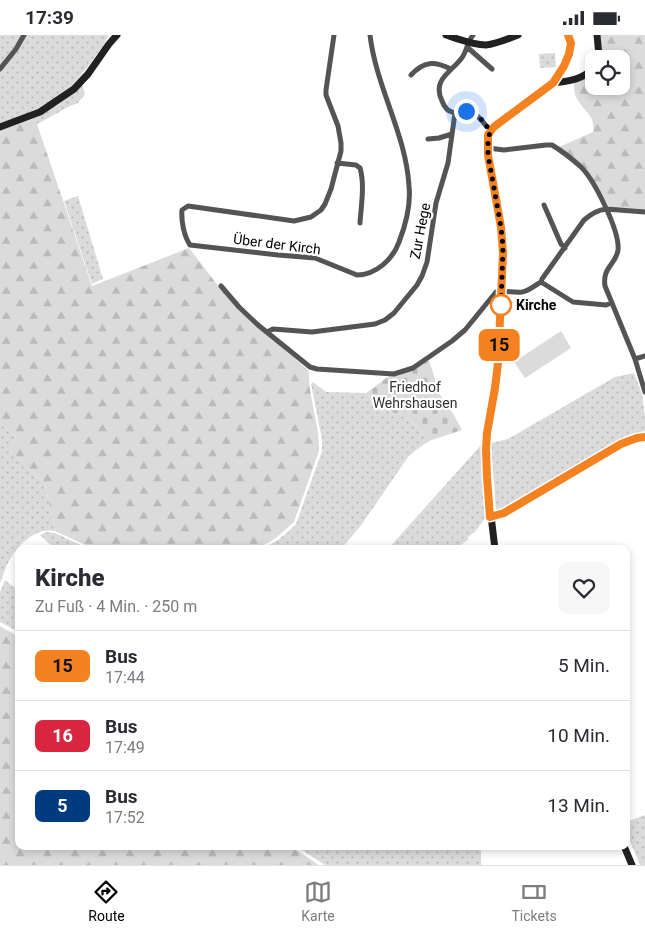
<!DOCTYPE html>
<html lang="de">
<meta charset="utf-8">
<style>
body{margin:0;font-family:Roboto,sans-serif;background:#f7f7f7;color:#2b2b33;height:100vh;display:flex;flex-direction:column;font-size:19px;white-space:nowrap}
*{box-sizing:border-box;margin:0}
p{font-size:16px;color:#7c7c81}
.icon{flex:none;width:28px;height:28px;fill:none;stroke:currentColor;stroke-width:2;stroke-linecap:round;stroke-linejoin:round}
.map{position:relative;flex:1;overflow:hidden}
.sheet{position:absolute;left:15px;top:510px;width:615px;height:305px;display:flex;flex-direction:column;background:#fff;border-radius:10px;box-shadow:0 2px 8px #0003}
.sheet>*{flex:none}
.badge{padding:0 10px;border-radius:8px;font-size:18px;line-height:32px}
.tools{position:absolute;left:585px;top:15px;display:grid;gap:10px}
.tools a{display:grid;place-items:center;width:45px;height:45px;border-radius:10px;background:#fff;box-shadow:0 2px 8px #0003;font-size:25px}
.you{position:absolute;width:25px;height:25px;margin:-12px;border:4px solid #fff;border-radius:50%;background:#1a73e8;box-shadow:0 0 0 8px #1a73e833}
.map>.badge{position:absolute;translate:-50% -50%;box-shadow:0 0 0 2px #fff}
.round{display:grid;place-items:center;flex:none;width:52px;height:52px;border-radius:10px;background:#f7f7f7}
.head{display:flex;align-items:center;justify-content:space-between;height:85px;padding:0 20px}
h1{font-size:24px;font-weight:800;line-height:38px}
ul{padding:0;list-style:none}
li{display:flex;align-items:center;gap:15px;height:70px;padding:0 20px;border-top:1px solid #e1e1e2}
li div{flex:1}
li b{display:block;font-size:19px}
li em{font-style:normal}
li .badge{min-width:55px;font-weight:700;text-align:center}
.status{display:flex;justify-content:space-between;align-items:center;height:35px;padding:0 25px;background:#fff;direction:ltr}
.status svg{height:14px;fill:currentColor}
.tabs{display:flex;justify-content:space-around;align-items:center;height:70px;border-top:1px solid #e1e1e2;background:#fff;font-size:14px;color:#7c7c81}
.tabs a{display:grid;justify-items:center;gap:2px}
.tabs .selected{color:#000}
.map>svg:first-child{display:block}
</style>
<div class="status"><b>17:39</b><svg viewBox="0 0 49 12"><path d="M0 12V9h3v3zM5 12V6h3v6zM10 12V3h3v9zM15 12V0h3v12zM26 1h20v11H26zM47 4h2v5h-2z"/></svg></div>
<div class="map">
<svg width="645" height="830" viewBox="0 0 645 830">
<defs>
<pattern id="green-dots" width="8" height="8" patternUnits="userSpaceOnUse" patternTransform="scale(1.25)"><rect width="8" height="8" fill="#dbdbdb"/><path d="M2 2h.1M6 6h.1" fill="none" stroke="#bababa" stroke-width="1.8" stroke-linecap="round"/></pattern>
<pattern id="forest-firs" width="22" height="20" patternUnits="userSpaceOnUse" patternTransform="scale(1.25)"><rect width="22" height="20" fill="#dbdbdb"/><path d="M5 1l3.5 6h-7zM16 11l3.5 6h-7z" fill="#bababa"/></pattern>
<pattern id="cemetery-stones" width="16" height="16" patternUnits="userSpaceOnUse" patternTransform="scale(1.25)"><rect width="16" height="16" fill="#dbdbdb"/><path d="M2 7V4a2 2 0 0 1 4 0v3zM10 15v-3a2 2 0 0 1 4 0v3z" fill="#bababa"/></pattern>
</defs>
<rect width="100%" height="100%" fill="#fff"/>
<path fill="url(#green-dots)" d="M 0,0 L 22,0 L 19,7 L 0,32 Z
M 26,0 L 108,0 C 106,9 99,16 94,23 C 81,42 64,61 44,71 C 30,79 15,83 0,89 L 0,36 L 18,15 Z
M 555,18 L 556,32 L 540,33 L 539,19 Z
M 82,50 L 85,59 L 78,68 L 68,72 L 45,85 L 37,89 L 35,83 L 59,69 Z
M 78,161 L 103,244 L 92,249 L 64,166 Z
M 634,338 L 642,359 L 645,381 L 645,396 L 632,400 L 496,476 L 491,408 L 508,404 L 615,342 Z
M 313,347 L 326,357 L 366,358 C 379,378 392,374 410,385 C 418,391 422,400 429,406 L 416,415 L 408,422 L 362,489 L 341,514 L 260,514 C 274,509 286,500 296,489 L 322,416 L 322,404 L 311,349 Z
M 0,388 L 16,402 L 10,416 L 45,449 L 55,496 C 35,492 18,510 9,526 C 5,533 3,541 0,548 Z
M 481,410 L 484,431 L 487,480 L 475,497 L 468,502 L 468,505 L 461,510 L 458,514 L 388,514 Z
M 46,497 L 55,498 L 89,514 L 55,514 L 40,500 Z
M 5,545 L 19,557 L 19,597 L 0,587 L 0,557 Z
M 645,780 L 645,830 L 640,830 L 626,797 L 626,787 Z
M 296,811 L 481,811 L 481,830 L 325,830 Z"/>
<path fill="url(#forest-firs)" d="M 600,0 L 645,0 L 645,177 L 610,173 L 595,147 L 559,112 L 593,97 C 596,80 583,76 576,62 C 574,58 574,51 574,46 L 594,37 L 594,51 L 621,51 L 621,24 L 601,24 Z
M 35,83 L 92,251 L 189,213 L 219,252 L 266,298 L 309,336 C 308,363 320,389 319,416 L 294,487 L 277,502 L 268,508 L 253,514 L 94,514 L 55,496 L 45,449 L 10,416 L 16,402 L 0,388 L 0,95 Z
M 0,591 L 19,602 L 19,811 L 290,811 L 319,830 L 0,830 Z"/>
<path fill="url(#cemetery-stones)" d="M 429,325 L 439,358 L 455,382 L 462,395 L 429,406 C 422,400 418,391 410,385 C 392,374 379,379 366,358 L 389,341 L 397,341 L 413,335 Z"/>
<path fill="#dbdbdb" d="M 561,296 L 571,313 L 525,343 L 514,327 Z"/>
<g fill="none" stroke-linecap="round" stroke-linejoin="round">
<path stroke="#545454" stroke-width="5" d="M 334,0 L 326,55 L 326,60 L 338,91 L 341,108 L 341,116 L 331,154 L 325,169 L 321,175 L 311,182 L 294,186 L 188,171 L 182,175 C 181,186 184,201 190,210 L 278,220 L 315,223 L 357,240 C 376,240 393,224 399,207 C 406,189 411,170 409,151 C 406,99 376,52 370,0
M 473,0 C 467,7 467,17 461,24 C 450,38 432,45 442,66 C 444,71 447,76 452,77 C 456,79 460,77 464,77 C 476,75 483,87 490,96
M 467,12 L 492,34
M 0,34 L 16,14 L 24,0
M 411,40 C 424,26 434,26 451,34
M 428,104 L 439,103 L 452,99
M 488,113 L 504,115 L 546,110 L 552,110 C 562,116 572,124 580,131 C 594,144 620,196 618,215 C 616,230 602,232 605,251 L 635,324 L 645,357
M 337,128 L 356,130 L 360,133 C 365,150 361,171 360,188
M 544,170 L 561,209 L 565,213
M 541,247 L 542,244 L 584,185 C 591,179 597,175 606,174 L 645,177
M 541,247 L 573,267 L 606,270 L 611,268
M 221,251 L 239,272 L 258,290 L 310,332 L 317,334 L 394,339 L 413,333 L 452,306 L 465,295 L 496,257 C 505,255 513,258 522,257 C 529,256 535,250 541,247
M 267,297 L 273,294 L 312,297 L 375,289 L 385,285 L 394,278 L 417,250 L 422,241 L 427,227 L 436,168 L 448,128 L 455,78
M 635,324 L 645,321"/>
<path stroke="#212121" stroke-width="7" d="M 446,0 C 458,4 473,10 486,10 C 497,9 507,4 518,0
M 597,0 L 599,21 L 599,24
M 553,48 C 568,46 582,45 594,33
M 0,92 L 40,77 L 74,54 L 88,39 L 109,9 L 117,0
M 491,481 L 504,478 C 533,461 563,442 593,425 C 609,416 626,403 645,401
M 495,514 L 489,464 L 486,425 L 487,398 L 495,353 L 498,328 L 503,218 L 501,191 L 488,120 L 488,100 L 490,96 L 495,91 L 553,48 C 563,36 576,16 568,0
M 624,811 L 632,830"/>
</g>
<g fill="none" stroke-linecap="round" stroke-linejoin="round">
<g stroke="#fff" stroke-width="11">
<path id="line" d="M 568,0 L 571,8 L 569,19 L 564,31 L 553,48 L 495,91 L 492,94 L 488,100 L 488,120 L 501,192 L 503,218 L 498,328 L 495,353 L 487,398 L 486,415 L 487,442 L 490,482 L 504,478 L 621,409 L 637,403 L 645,402"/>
</g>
<use href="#line" stroke="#f58220" stroke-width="8"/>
<path stroke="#000" stroke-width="5" stroke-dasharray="0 9" d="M 466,76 C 477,77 484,87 490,96 L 488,107 L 488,120 L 501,192 L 503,212 L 501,270"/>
</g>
<circle fill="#fff" stroke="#f58220" stroke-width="2.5" cx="501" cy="270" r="10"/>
<g text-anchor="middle" stroke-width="4.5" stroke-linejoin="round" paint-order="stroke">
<g font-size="14" fill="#000" stroke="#fff">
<text transform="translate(420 196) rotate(-79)" y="5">Zur Hege</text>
<text transform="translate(277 209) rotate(7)" y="5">Über der Kirch</text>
</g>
<g font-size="14" font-weight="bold" fill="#000" stroke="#fff" text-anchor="start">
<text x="516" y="275">Kirche</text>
</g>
<g font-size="14" fill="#323232" stroke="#fff">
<text x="415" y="357">Friedhof<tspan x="415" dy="16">Wehrshausen</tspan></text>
</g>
</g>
</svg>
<div class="tools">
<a><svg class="icon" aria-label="locate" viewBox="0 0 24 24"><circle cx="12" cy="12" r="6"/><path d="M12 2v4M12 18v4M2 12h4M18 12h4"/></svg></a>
</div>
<div class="you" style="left:466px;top:76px"></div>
<b class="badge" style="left:499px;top:310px;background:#f58220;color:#111">15</b>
<section class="sheet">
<div class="head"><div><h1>Kirche</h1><p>Zu Fuß · 4 Min. · 250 m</p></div><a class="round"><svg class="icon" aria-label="heart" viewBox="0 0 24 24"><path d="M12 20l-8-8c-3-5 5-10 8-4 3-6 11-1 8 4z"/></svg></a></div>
<ul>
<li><span class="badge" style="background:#f58220;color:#111">15</span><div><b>Bus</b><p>17:44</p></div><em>5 Min.</em></li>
<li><span class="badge" style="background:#d7263d;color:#fff">16</span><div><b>Bus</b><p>17:49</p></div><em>10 Min.</em></li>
<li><span class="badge" style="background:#003b80;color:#fff">5</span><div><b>Bus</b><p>17:52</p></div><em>13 Min.</em></li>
</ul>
</section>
</div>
<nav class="tabs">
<a class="selected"><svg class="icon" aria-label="directions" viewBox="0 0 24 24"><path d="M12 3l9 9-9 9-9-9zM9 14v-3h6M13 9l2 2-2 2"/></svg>Route</a>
<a><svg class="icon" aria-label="map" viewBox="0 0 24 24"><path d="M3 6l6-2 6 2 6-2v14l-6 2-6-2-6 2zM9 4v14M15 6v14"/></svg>Karte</a>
<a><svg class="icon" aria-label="tickets" viewBox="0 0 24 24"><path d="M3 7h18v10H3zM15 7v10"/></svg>Tickets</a>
</nav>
